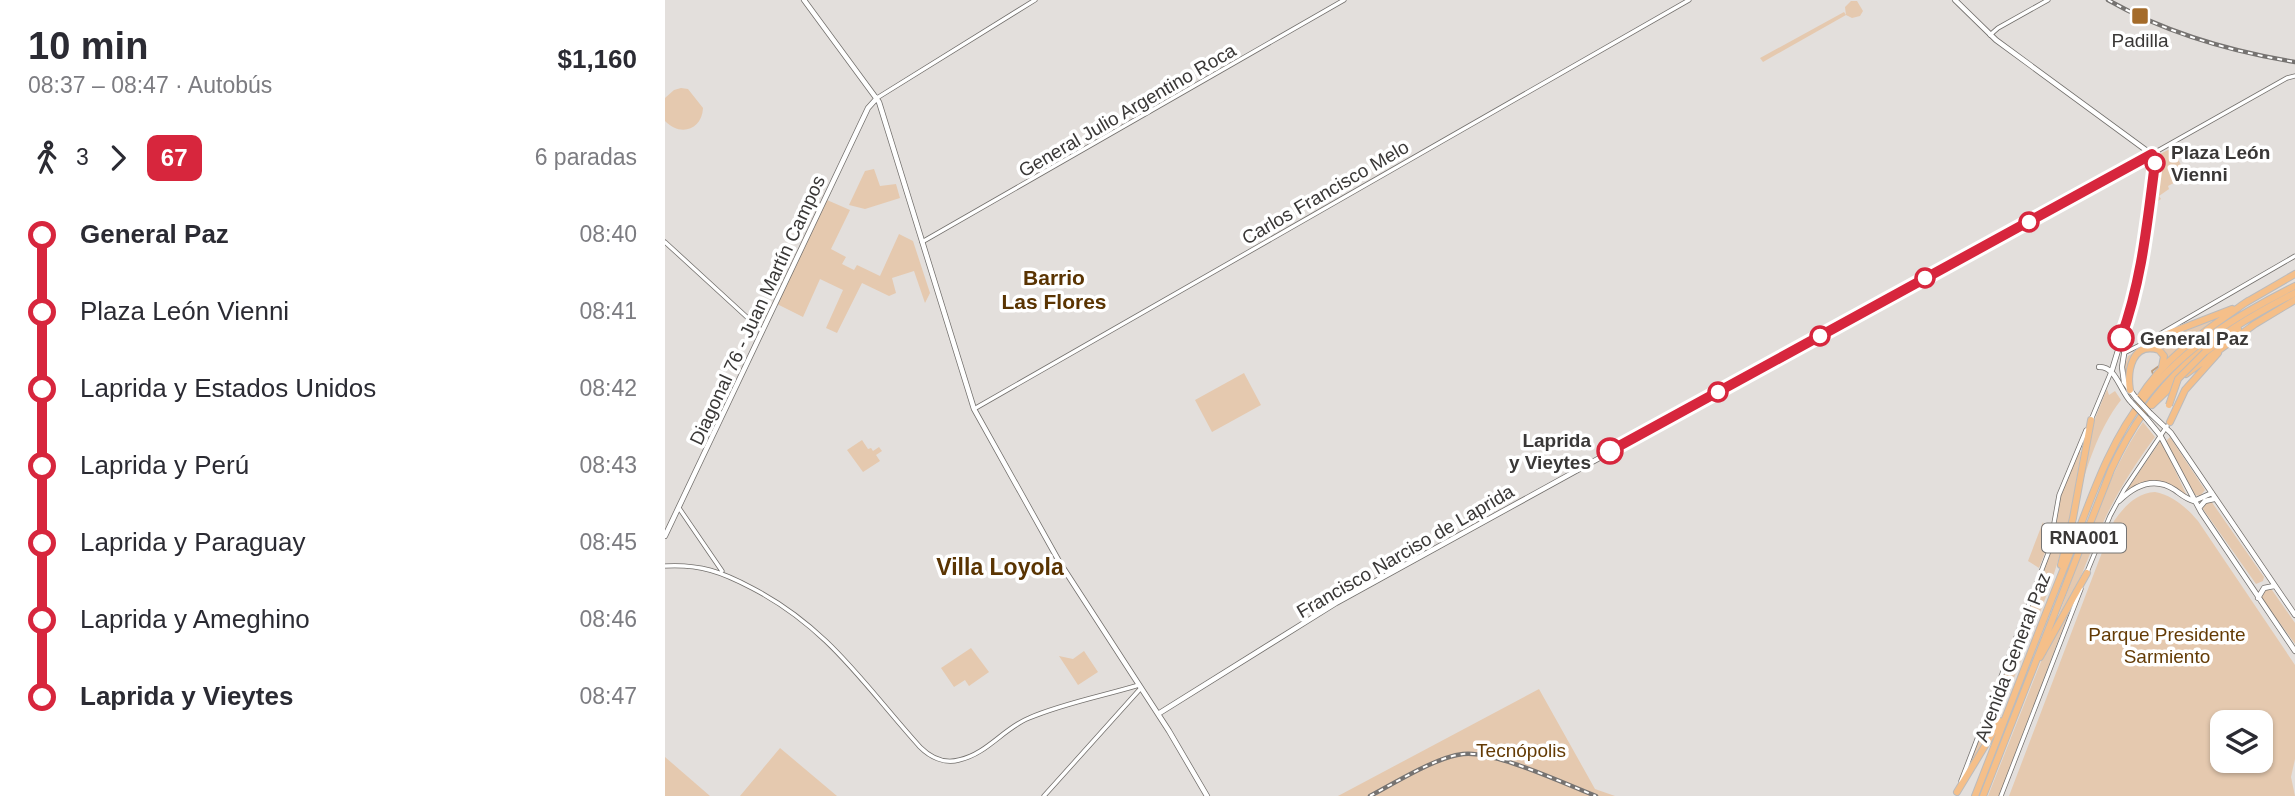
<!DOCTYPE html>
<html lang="es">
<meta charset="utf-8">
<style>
body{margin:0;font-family:Helvetica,sans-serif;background:#f7f7f7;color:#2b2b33;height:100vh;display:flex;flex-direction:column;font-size:26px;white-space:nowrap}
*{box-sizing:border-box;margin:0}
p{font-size:23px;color:#7c7c81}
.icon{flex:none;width:38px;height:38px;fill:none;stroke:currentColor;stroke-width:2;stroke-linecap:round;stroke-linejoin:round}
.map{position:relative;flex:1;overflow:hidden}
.details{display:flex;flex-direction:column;background:#fff;width:665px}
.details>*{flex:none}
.badge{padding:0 14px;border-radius:10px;font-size:24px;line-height:46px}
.buttons{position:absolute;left:1545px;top:710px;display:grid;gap:14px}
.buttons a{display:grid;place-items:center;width:63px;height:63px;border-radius:14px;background:#fff;box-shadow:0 2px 5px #0004;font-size:35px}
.map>.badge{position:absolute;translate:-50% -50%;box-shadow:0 0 0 4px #fff}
.legs{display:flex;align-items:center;gap:10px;height:77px;padding:0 28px;font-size:23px}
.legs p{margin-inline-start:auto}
.head{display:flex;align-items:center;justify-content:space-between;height:119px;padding:0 28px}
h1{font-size:38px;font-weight:700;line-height:52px}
ul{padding:0 28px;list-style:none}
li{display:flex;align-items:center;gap:24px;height:77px;font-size:26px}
li i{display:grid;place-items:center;width:10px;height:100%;margin:0 9px;background:currentColor}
li i::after{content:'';width:18px;height:18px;margin:-9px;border:5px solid;border-radius:50%;background:#fff}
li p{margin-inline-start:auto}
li:first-child i{background:linear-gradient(#0000 50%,currentColor 0)}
li:last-child i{background:linear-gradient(currentColor 50%,#0000 0)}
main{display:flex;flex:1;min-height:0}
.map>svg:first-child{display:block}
</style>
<main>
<section class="details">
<div class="head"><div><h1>10 min</h1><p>08:37 – 08:47 · Autobús</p></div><b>$1,160</b></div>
<div class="legs"><svg class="icon" aria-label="walk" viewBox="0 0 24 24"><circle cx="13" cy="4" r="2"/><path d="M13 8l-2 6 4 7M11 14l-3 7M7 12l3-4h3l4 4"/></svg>3<svg class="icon" aria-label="forward" viewBox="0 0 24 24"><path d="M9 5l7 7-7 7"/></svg><b class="badge" style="background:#d7263d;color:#fff">67</b><p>6 paradas</p></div>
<ul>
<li><i style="color:#d7263d"></i><b>General Paz</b><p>08:40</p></li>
<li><i style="color:#d7263d"></i><span>Plaza León Vienni</span><p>08:41</p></li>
<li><i style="color:#d7263d"></i><span>Laprida y Estados Unidos</span><p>08:42</p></li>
<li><i style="color:#d7263d"></i><span>Laprida y Perú</span><p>08:43</p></li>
<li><i style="color:#d7263d"></i><span>Laprida y Paraguay</span><p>08:45</p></li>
<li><i style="color:#d7263d"></i><span>Laprida y Ameghino</span><p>08:46</p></li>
<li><i style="color:#d7263d"></i><b>Laprida y Vieytes</b><p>08:47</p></li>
</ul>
</section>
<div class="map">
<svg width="1630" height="796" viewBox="0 0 1630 796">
<rect width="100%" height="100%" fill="#e3dfdc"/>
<path fill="#e5c9af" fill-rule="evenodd" d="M 1186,1 L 1192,1 L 1198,11 L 1195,16 L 1187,18 L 1181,15 L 1098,62 L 1095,58 L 1179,12 L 1181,15 L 1180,7 Z
M 16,88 L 23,89 L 38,108 C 37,130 15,137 0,121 L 0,98 L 9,90 Z
M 1507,148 L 1522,176 L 1503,186 L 1504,189 L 1494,196 L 1496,199 L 1490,203 L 1495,154 Z
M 209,169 L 215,186 L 231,184 L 235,198 L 200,209 L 184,205 L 200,171 Z
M 162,200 L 185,210 L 166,249 L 181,257 L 177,264 L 189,270 L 192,265 L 215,276 L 234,234 L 248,241 L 265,293 L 260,303 L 249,271 L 227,278 L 231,293 L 224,296 L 197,283 L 172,333 L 161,328 L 178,290 L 155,279 L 138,317 L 112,304 Z
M 1557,316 L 1523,338 L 1500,363 L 1497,349 C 1478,337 1464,362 1460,376 L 1459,367 L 1463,356 L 1488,342 Z
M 579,373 L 596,405 L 547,432 L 530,400 Z
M 1442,389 L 1444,395 L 1450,391 L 1456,400 C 1432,431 1422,467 1411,505 L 1427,426 Z
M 1478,422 L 1490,437 C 1470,464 1451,494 1437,525 C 1422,558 1412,594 1391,622 C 1416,558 1439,479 1478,422 Z
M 1505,437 L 1540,490 L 1535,496 L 1530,495 L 1501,441 Z
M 197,440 L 203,449 L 206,448 L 208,451 L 214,447 L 217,451 L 211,455 L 215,461 L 198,472 L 182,450 Z
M 1496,440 L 1522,496 C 1495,482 1489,478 1462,490 Z
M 1414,451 L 1416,452 L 1403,530 L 1384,589 L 1334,716 L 1324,737 L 1301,774 L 1388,546 L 1396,495 Z
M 1490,492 C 1507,495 1522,508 1533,521 L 1630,665 L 1630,759 L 1626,777 L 1630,796 L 1344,796 L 1449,521 C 1459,507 1471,493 1490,492 ZM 1558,723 L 1596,723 L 1596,761 L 1558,761 Z
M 1546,501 L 1599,577 L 1598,581 L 1591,584 L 1538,509 L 1539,504 Z
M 1378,522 L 1384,542 L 1374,568 L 1363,561 Z
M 1603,589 L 1607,590 L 1630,623 L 1630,644 L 1596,597 L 1597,593 Z
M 1406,607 L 1334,796 L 1323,796 L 1377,659 Z
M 306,648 L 324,672 L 304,686 L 300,680 L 289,687 L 276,668 Z
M 419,651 L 433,672 L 413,685 L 394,656 L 408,659 Z
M 874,689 L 930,789 L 950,796 L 673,796 Z
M 115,748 L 172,796 L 75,796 Z
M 0,757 L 45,796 L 0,796 Z"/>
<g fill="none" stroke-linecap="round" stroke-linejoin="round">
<path stroke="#bc9e80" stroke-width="2" d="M 1488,374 L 1487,371 L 1494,366"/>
<g stroke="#73706d" stroke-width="5">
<path id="tertiary" d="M 1325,35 L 1333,28 L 1383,0
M 212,98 L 370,0
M 1487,154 L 1622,78 L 1630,76
M 0,242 L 97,331
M 257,242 L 679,0
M 1495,334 L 1630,256
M 1459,353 L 1485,340
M 309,409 L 1024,0
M 1426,420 L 1446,372
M 14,508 L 57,571
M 0,566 C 35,564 57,572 87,588 C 164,628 199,685 255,747 C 265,757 279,764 294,760 C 322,754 339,728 364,718 C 399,703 438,696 474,685
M 1422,572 L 1445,516 L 1459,490 L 1502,426
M 1296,781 L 1384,551 L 1394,495 L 1421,430
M 379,796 L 476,688
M 1336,796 L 1416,589"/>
</g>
<g stroke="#73706d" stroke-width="6">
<path id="secondary" d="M 139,0 L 214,102 L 309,409 L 395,563 L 504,731 L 542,796
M 1290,0 L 1331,40 L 1489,156 L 1490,163 L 1478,263 L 1466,310 L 1457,367 L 1459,382 L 1471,398
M 1434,367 C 1451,366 1455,391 1466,402
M 1447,370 L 1462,321
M 1485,413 L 1506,433 L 1630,615
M 1481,418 L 1495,435 L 1536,512 L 1630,651
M 1454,501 C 1470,485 1489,476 1510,490 C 1517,495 1521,499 1529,501 L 1547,493
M 1534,508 L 1540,501 L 1549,499
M 0,536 L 203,108 L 212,98
M 1593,598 L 1599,588 L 1609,586
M 493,714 L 671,603 L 1487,154"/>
</g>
<g stroke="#bcbbbb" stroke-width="8">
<path id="motorway" d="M 1580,303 L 1630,274
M 1484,341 L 1567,309
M 1540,352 L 1573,329
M 1521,374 L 1590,324 L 1630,300
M 1465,390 C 1462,371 1467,341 1494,350 L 1499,356 L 1497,367
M 1473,400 C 1500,356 1541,330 1583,301
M 1487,405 L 1512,381
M 1505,422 L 1520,390 L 1553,353
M 1396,565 L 1408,518 L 1426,420
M 1375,657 L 1422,573
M 1292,792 L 1335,721
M 1310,796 C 1341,717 1371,637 1403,558 C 1425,502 1443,443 1481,396 C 1521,346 1574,314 1630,286
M 1318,796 L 1446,470 C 1489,377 1542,339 1630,293"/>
</g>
<use href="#tertiary" stroke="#fff" stroke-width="3.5"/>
<use href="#secondary" stroke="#fff" stroke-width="4.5"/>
<use href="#motorway" stroke="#f5bf89" stroke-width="6"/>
<g stroke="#767371" stroke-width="4.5">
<path id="rail" d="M 1443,0 C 1501,33 1564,51 1630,62
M 705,796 C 730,783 771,757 798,754 C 828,750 900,784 931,796"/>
</g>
<use href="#rail" stroke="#fff" stroke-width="2" stroke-dasharray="5" stroke-linecap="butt"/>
<g stroke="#73706d" stroke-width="6" stroke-linecap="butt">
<path id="secondary-bridge" d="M 1471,398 L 1485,413
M 1466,402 L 1481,418"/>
</g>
<g stroke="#bcbbbb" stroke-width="8" stroke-linecap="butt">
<path id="motorway-bridge" d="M 1504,405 L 1513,379 L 1540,352"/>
</g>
<use href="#secondary-bridge" stroke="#fff" stroke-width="4.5"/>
<use href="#motorway-bridge" stroke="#f5bf89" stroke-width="6"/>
</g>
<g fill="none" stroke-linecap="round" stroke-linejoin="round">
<g stroke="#fff" stroke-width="16">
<path id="line-1" d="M 945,451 L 1487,154 L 1490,163 C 1482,224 1477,280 1456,338"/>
</g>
<use href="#line-1" stroke="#d7263d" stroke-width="10"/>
</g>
<rect fill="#a46b2a" stroke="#fff" stroke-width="2.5" x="1466" y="7" width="18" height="18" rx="3.5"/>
<g fill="#fff" stroke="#d7263d" stroke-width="3.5">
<circle cx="1490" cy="163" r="9"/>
<circle cx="1364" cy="222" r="9"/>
<circle cx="1260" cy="278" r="9"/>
<circle cx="1155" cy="336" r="9"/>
<circle cx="1456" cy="338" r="12"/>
<circle cx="1053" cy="392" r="9"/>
<circle cx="945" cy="451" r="12"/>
</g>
<g text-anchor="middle" stroke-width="7" stroke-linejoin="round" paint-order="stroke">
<rect fill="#fff" stroke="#757473" stroke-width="2" x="1377" y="523.5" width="84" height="29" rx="5"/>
<g font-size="18" font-weight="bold" fill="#3a3837">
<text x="1419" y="544">RNA001</text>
</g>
<g font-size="19" fill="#3a3837" stroke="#fff">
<text x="1475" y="47">Padilla</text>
</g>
<g font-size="19" fill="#3a3837" stroke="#fff">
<text transform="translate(462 110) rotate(-30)" y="7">General Julio Argentino Roca</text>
<text transform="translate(660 192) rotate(-30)" y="7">Carlos Francisco Melo</text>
<text transform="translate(92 310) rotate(-65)" y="7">Diagonal 76 - Juan Martín Campos</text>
<text transform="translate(740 551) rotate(-30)" y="7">Francisco Narciso de Laprida</text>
<text transform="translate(1347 657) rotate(-69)" y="7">Avenida General Paz</text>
</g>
<g font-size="19" font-weight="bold" fill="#3a3837" stroke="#fff" text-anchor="start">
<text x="1506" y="159">Plaza León<tspan x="1506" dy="22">Vienni</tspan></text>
<text x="1475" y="345">General Paz</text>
<text x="926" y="447" text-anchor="end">Laprida<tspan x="926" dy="22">y Vieytes</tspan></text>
</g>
<g font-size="19" fill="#643b05" stroke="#fff">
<text x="1502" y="641">Parque Presidente<tspan x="1502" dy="22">Sarmiento</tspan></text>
<text x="856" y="757">Tecnópolis</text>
</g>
<g font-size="21" font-weight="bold" fill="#5a3402" stroke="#fff">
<text x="389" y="285">Barrio<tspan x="389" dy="24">Las Flores</tspan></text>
</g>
<g font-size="23" font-weight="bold" fill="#5a3402" stroke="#fff">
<text x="335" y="575">Villa Loyola</text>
</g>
</g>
</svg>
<div class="buttons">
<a><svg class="icon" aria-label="layers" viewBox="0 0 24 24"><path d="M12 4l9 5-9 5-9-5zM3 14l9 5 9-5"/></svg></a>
</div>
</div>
</main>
